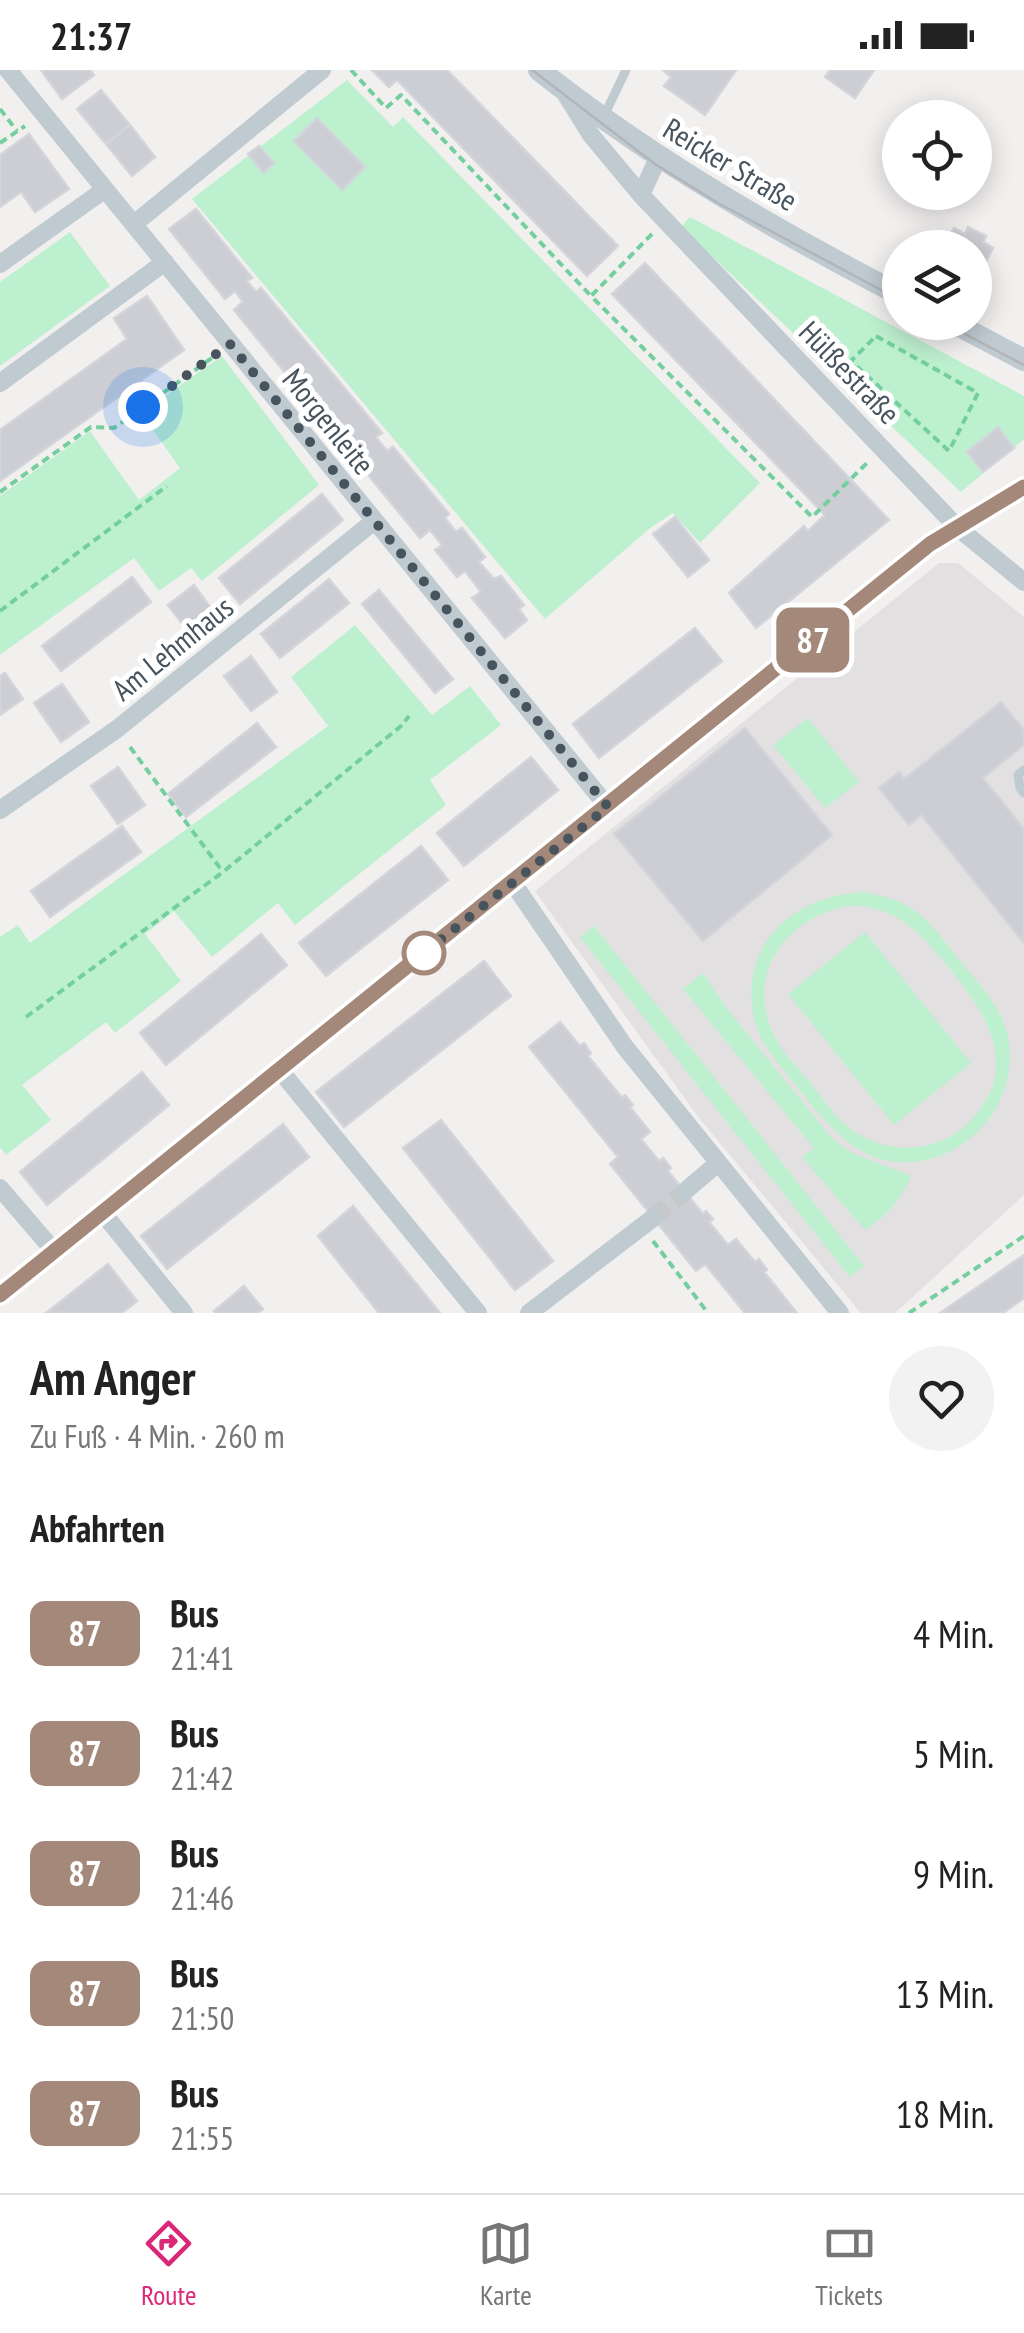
<!DOCTYPE html>
<html lang="de">
<meta charset="utf-8">
<style>
body{margin:0;font-family:"PT Sans Narrow",sans-serif;background:#f2f2f2;color:#222;height:100vh;display:flex;flex-direction:column;font-size:38px;white-space:nowrap}
*{box-sizing:border-box;margin:0}
p{font-size:32px;color:#767676}
.icon{flex:none;width:55px;height:55px;fill:none;stroke:currentColor;stroke-width:2;stroke-linecap:round;stroke-linejoin:round}
.map{position:relative;height:1243px;overflow:hidden}
.drawer{display:flex;flex-direction:column;background:#fff;flex:1}
.drawer>*{flex:none}
.badge{padding:0 20px;border-radius:15px;font-size:35px;line-height:65px}
.tools{position:absolute;left:882px;top:30px;display:grid;gap:20px}
.tools a{display:grid;place-items:center;width:110px;height:110px;border-radius:50%;background:#fff;box-shadow:0 5px 25px #0003;font-size:50px}
.you{position:absolute;width:50px;height:50px;margin:-25px;border:8px solid #fff;border-radius:50%;background:#1a73e8;box-shadow:0 0 0 15px #1a73e833}
.map>.badge{position:absolute;translate:-50% -50%;box-shadow:0 0 0 5px #fff}
h2{padding:0 30px;font-size:38px;line-height:90px}
.round{display:grid;place-items:center;flex:none;width:105px;height:105px;border-radius:52px;background:#f2f2f2}
.headline{display:flex;align-items:center;justify-content:space-between;height:170px;padding:0 30px}
h1{font-size:48px;font-weight:600;line-height:75px}
ul{padding:0;list-style:none}
li{display:flex;align-items:center;gap:30px;height:120px;padding:0 30px}
li div{flex:1}
li b{display:block;font-size:38px}
li em{font-style:normal}
li .badge{min-width:110px;font-weight:700;text-align:center}
.status{display:flex;justify-content:space-between;align-items:center;height:70px;padding:0 50px;background:#fff;direction:ltr}
.status svg{height:28px;fill:currentColor}
.menu{display:flex;justify-content:space-around;align-items:center;height:140px;border-top:2px solid #e0e0e0;background:#fff;font-size:28px;color:#767676}
.menu a{display:grid;justify-items:center;gap:5px}
.menu .selected{color:#db2777}
.map>svg:first-child{display:block}
</style>
<div class="status"><b>21:37</b><svg viewBox="0 0 49 12"><path d="M0 12V9h3v3zM5 12V6h3v6zM10 12V3h3v9zM15 12V0h3v12zM26 1h20v11H26zM47 4h2v5h-2z"/></svg></div>
<div class="map">
<svg width="1024" height="1243" viewBox="0 0 1024 1243">
<rect width="100%" height="100%" fill="#f2efef"/>
<path fill="#e3e0e1" d="M 939,493 L 958,493 L 1024,547 L 1024,1125 L 895,1243 L 861,1243 L 699,1048 L 535,821 Z"/>
<path fill="#bdf0cf" fill-rule="evenodd" d="M 347,10 L 393,57 L 403,47 L 760,413 L 700,473 L 673,443 L 650,458 L 545,549 L 192,129 Z
M 690,147 L 1024,326 L 1024,369 L 961,422 L 681,157 Z
M 70,162 L 110,216 L 0,296 L 0,212 Z
M 222,286 L 319,415 L 202,511 L 191,498 L 159,521 L 134,488 L 0,585 L 0,426 L 90,361 L 139,430 L 180,398 L 141,343 Z
M 355,555 L 432,645 L 470,616 L 501,655 L 430,710 L 446,735 L 295,855 L 278,833 L 212,887 L 174,841 L 145,864 L 181,911 L 115,963 L 106,952 L 22,1015 L 51,1050 L 6,1085 L 0,1077 L 0,867 L 18,855 L 30,873 L 328,656 L 291,607 Z
M 808,648 L 859,712 L 825,738 L 773,675 Z
M 866,822 C 881,826 896,829 909,837 C 928,848 942,868 956,886 C 973,907 994,928 1004,953 C 1024,1008 991,1069 936,1087 C 868,1109 831,1060 794,1013 C 778,993 760,974 754,949 C 738,873 795,824 866,822 ZM 846,836 C 897,834 921,864 951,900 C 990,948 1022,1002 966,1055 C 934,1085 880,1085 847,1056 C 832,1043 820,1025 808,1010 C 795,994 779,979 772,961 C 746,900 788,849 846,836 Z
M 594,856 L 864,1196 L 850,1207 L 580,867 Z
M 865,862 L 971,993 L 894,1055 L 788,924 Z
M 703,903 L 725,936 L 830,1066 L 850,1082 L 911,1106 C 901,1130 887,1146 865,1160 L 802,1087 L 814,1078 L 683,919 Z"/>
<path fill="#ccced4" stroke="#d3d5db" stroke-width="2.5" d="M 41,0 L 90,0 L 94,5 L 62,29 Z
M 372,0 L 447,0 L 618,176 L 587,206 L 397,10 L 389,17 Z
M 736,0 L 705,45 L 664,16 L 671,7 L 663,0 Z
M 830,0 L 874,0 L 855,28 L 825,7 Z
M 101,20 L 130,55 L 106,74 L 77,39 Z
M 317,48 L 365,97 L 342,120 L 294,71 Z
M 130,55 L 155,87 L 132,106 L 106,74 Z
M 29,64 L 69,119 L 35,142 L 21,122 L 0,137 L 0,85 Z
M 259,76 L 274,93 L 264,103 L 248,84 Z
M 196,139 L 252,208 L 247,211 L 256,222 L 261,218 L 382,363 L 376,367 L 387,381 L 393,377 L 449,444 L 445,448 L 456,462 L 462,458 L 485,487 L 479,492 L 494,509 L 501,506 L 524,535 L 519,539 L 527,550 L 505,568 L 472,528 L 481,522 L 465,501 L 457,507 L 435,480 L 442,475 L 430,460 L 420,468 L 364,400 L 373,391 L 364,378 L 353,386 L 234,240 L 243,232 L 235,221 L 225,229 L 169,159 Z
M 968,157 L 986,166 L 983,172 L 993,178 L 978,207 L 975,206 L 975,178 L 944,178 L 954,158 L 965,164 Z
M 645,193 L 889,450 L 756,558 L 729,523 L 804,456 L 808,461 L 825,445 L 612,224 Z
M 147,226 L 184,280 L 0,411 L 0,360 L 127,269 L 114,248 Z
M 998,357 L 1014,378 L 983,402 L 967,382 Z
M 322,424 L 343,450 L 240,534 L 219,508 Z
M 675,447 L 709,490 L 688,507 L 653,464 Z
M 132,507 L 151,532 L 61,601 L 42,576 Z
M 329,509 L 349,533 L 280,588 L 261,564 Z
M 194,515 L 222,553 L 196,572 L 168,535 Z
M 379,520 L 453,609 L 435,623 L 362,534 Z
M 695,558 L 722,591 L 599,688 L 573,654 Z
M 251,586 L 277,622 L 251,641 L 224,606 Z
M 5,603 L 23,629 L 0,645 L 0,606 Z
M 62,614 L 89,652 L 61,672 L 34,633 Z
M 1001,632 L 1024,660 L 1024,675 L 983,708 L 1024,759 L 1024,873 L 921,745 L 909,755 L 879,718 L 899,702 L 904,709 Z
M 257,653 L 276,677 L 186,747 L 168,724 Z
M 745,658 L 832,765 L 703,871 L 614,764 Z
M 531,687 L 558,720 L 464,796 L 437,763 Z
M 118,697 L 145,735 L 118,754 L 91,716 Z
M 122,756 L 141,782 L 50,847 L 31,821 Z
M 421,776 L 448,810 L 326,906 L 299,873 Z
M 261,864 L 287,895 L 166,995 L 140,963 Z
M 484,891 L 511,926 L 344,1057 L 316,1022 Z
M 560,952 L 580,976 L 584,973 L 591,983 L 588,986 L 622,1028 L 625,1025 L 633,1035 L 630,1037 L 650,1062 L 641,1069 L 659,1091 L 663,1088 L 671,1098 L 668,1101 L 703,1144 L 706,1141 L 713,1149 L 709,1152 L 728,1175 L 736,1169 L 755,1192 L 759,1189 L 767,1200 L 764,1202 L 797,1243 L 745,1243 L 705,1194 L 696,1201 L 610,1094 L 618,1087 L 529,977 Z
M 142,1002 L 169,1035 L 47,1135 L 20,1102 Z
M 441,1050 L 553,1191 L 515,1220 L 403,1078 Z
M 283,1054 L 309,1087 L 167,1199 L 141,1166 Z
M 353,1136 L 440,1243 L 379,1243 L 318,1166 Z
M 1024,1185 L 1024,1228 L 1003,1243 L 940,1243 Z
M 108,1194 L 137,1231 L 122,1243 L 46,1243 Z
M 244,1216 L 263,1239 L 258,1243 L 216,1243 L 214,1241 Z"/>
<g fill="none" stroke-linecap="round" stroke-linejoin="round">
<path stroke="#c7c8ca" stroke-width="18" stroke-dasharray="18 9" stroke-linecap="butt" d="M 653,1148 L 684,1122"/>
<path stroke="#74cf9f" stroke-width="4" stroke-dasharray="8 5" stroke-linecap="butt" d="M 351,0 L 386,38 L 401,25 L 591,226
M 0,39 L 17,61
M 0,73 L 25,56
M 652,164 L 591,226 L 812,447 L 867,393
M 876,266 L 978,323 L 949,381 L 851,291 Z
M 0,422 L 91,357 L 114,358 L 216,285
M 0,541 L 167,416
M 130,677 L 223,802
M 26,947 L 223,802 L 401,656 L 409,646
M 653,1171 L 708,1243
M 909,1243 L 1024,1166"/>
<path stroke="#bfcad1" stroke-width="9" d="M 604,46 L 626,0
M 1024,700 L 1018,705 L 1020,718 L 1024,723"/>
<path stroke="#bfcad1" stroke-width="18" d="M 8,0 L 608,737
M 565,23 L 591,65 L 641,125 L 957,457 L 1024,512
M 641,125 L 658,88
M 134,154 L 322,0
M 0,194 L 104,120
M 0,313 L 165,192
M 0,740 L 117,659 L 373,452
M 513,813 L 625,977 L 840,1243
M 279,999 L 478,1243
M 0,1118 L 54,1181
M 684,1122 L 717,1094
M 102,1142 L 184,1243
M 0,1225 L 930,474 L 1024,417
M 529,1243 L 653,1148"/>
<path stroke="#bfcad1" stroke-width="22" d="M 539,0 C 653,90 772,158 900,225
M 952,252 L 1024,290"/>
<path stroke="#b1b5ba" stroke-width="2.5" d="M 532,0 L 655,94 L 718,133 L 900,230
M 942,252 L 1024,295"/>
</g>
<g fill="none" stroke-linecap="round" stroke-linejoin="round">
<g stroke="#fff" stroke-width="22">
<path id="line" d="M 0,1225 L 930,474 L 1024,417"/>
</g>
<use href="#line" stroke="#a4897a" stroke-width="15"/>
<path stroke="#47535d" stroke-width="10" stroke-dasharray="0 18" d="M 143,337 L 230,274 L 608,737 L 424,883"/>
</g>
<circle fill="#fff" stroke="#a4897a" stroke-width="5" cx="424" cy="883" r="20"/>
<g text-anchor="middle" stroke-width="10" stroke-linejoin="round" paint-order="stroke">
<g font-size="30" fill="#47535d" stroke="#fff">
<text transform="translate(730 95) rotate(31)" y="10">Reicker Straße</text>
<text transform="translate(849 303) rotate(46)" y="10">Hülßestraße</text>
<text transform="translate(328 352) rotate(51)" y="10">Morgenleite</text>
<text transform="translate(173 579) rotate(-39)" y="10">Am Lehmhaus</text>
</g>
</g>
</svg>
<div class="tools">
<a><svg class="icon" aria-label="locate" viewBox="0 0 24 24"><circle cx="12" cy="12" r="6"/><path d="M12 2v4M12 18v4M2 12h4M18 12h4"/></svg></a>
<a><svg class="icon" aria-label="layers" viewBox="0 0 24 24"><path d="M12 4l9 5-9 5-9-5zM3 14l9 5 9-5"/></svg></a>
</div>
<div class="you" style="left:143px;top:337px"></div>
<b class="badge" style="left:813px;top:570px;background:#a4897a;color:#fff">87</b>
</div>
<section class="drawer">
<div class="headline"><div><h1>Am Anger</h1><p>Zu Fuß · 4 Min. · 260 m</p></div><a class="round"><svg class="icon" aria-label="heart" viewBox="0 0 24 24"><path d="M12 20l-8-8c-3-5 5-10 8-4 3-6 11-1 8 4z"/></svg></a></div>
<h2>Abfahrten</h2>
<ul>
<li><span class="badge" style="background:#a4897a;color:#fff">87</span><div><b>Bus</b><p>21:41</p></div><em>4 Min.</em></li>
<li><span class="badge" style="background:#a4897a;color:#fff">87</span><div><b>Bus</b><p>21:42</p></div><em>5 Min.</em></li>
<li><span class="badge" style="background:#a4897a;color:#fff">87</span><div><b>Bus</b><p>21:46</p></div><em>9 Min.</em></li>
<li><span class="badge" style="background:#a4897a;color:#fff">87</span><div><b>Bus</b><p>21:50</p></div><em>13 Min.</em></li>
<li><span class="badge" style="background:#a4897a;color:#fff">87</span><div><b>Bus</b><p>21:55</p></div><em>18 Min.</em></li>
</ul>
</section>
<nav class="menu">
<a class="selected"><svg class="icon" aria-label="directions" viewBox="0 0 24 24"><path d="M12 3l9 9-9 9-9-9zM9 14v-3h6M13 9l2 2-2 2"/></svg>Route</a>
<a><svg class="icon" aria-label="map" viewBox="0 0 24 24"><path d="M3 6l6-2 6 2 6-2v14l-6 2-6-2-6 2zM9 4v14M15 6v14"/></svg>Karte</a>
<a><svg class="icon" aria-label="tickets" viewBox="0 0 24 24"><path d="M3 7h18v10H3zM15 7v10"/></svg>Tickets</a>
</nav>
